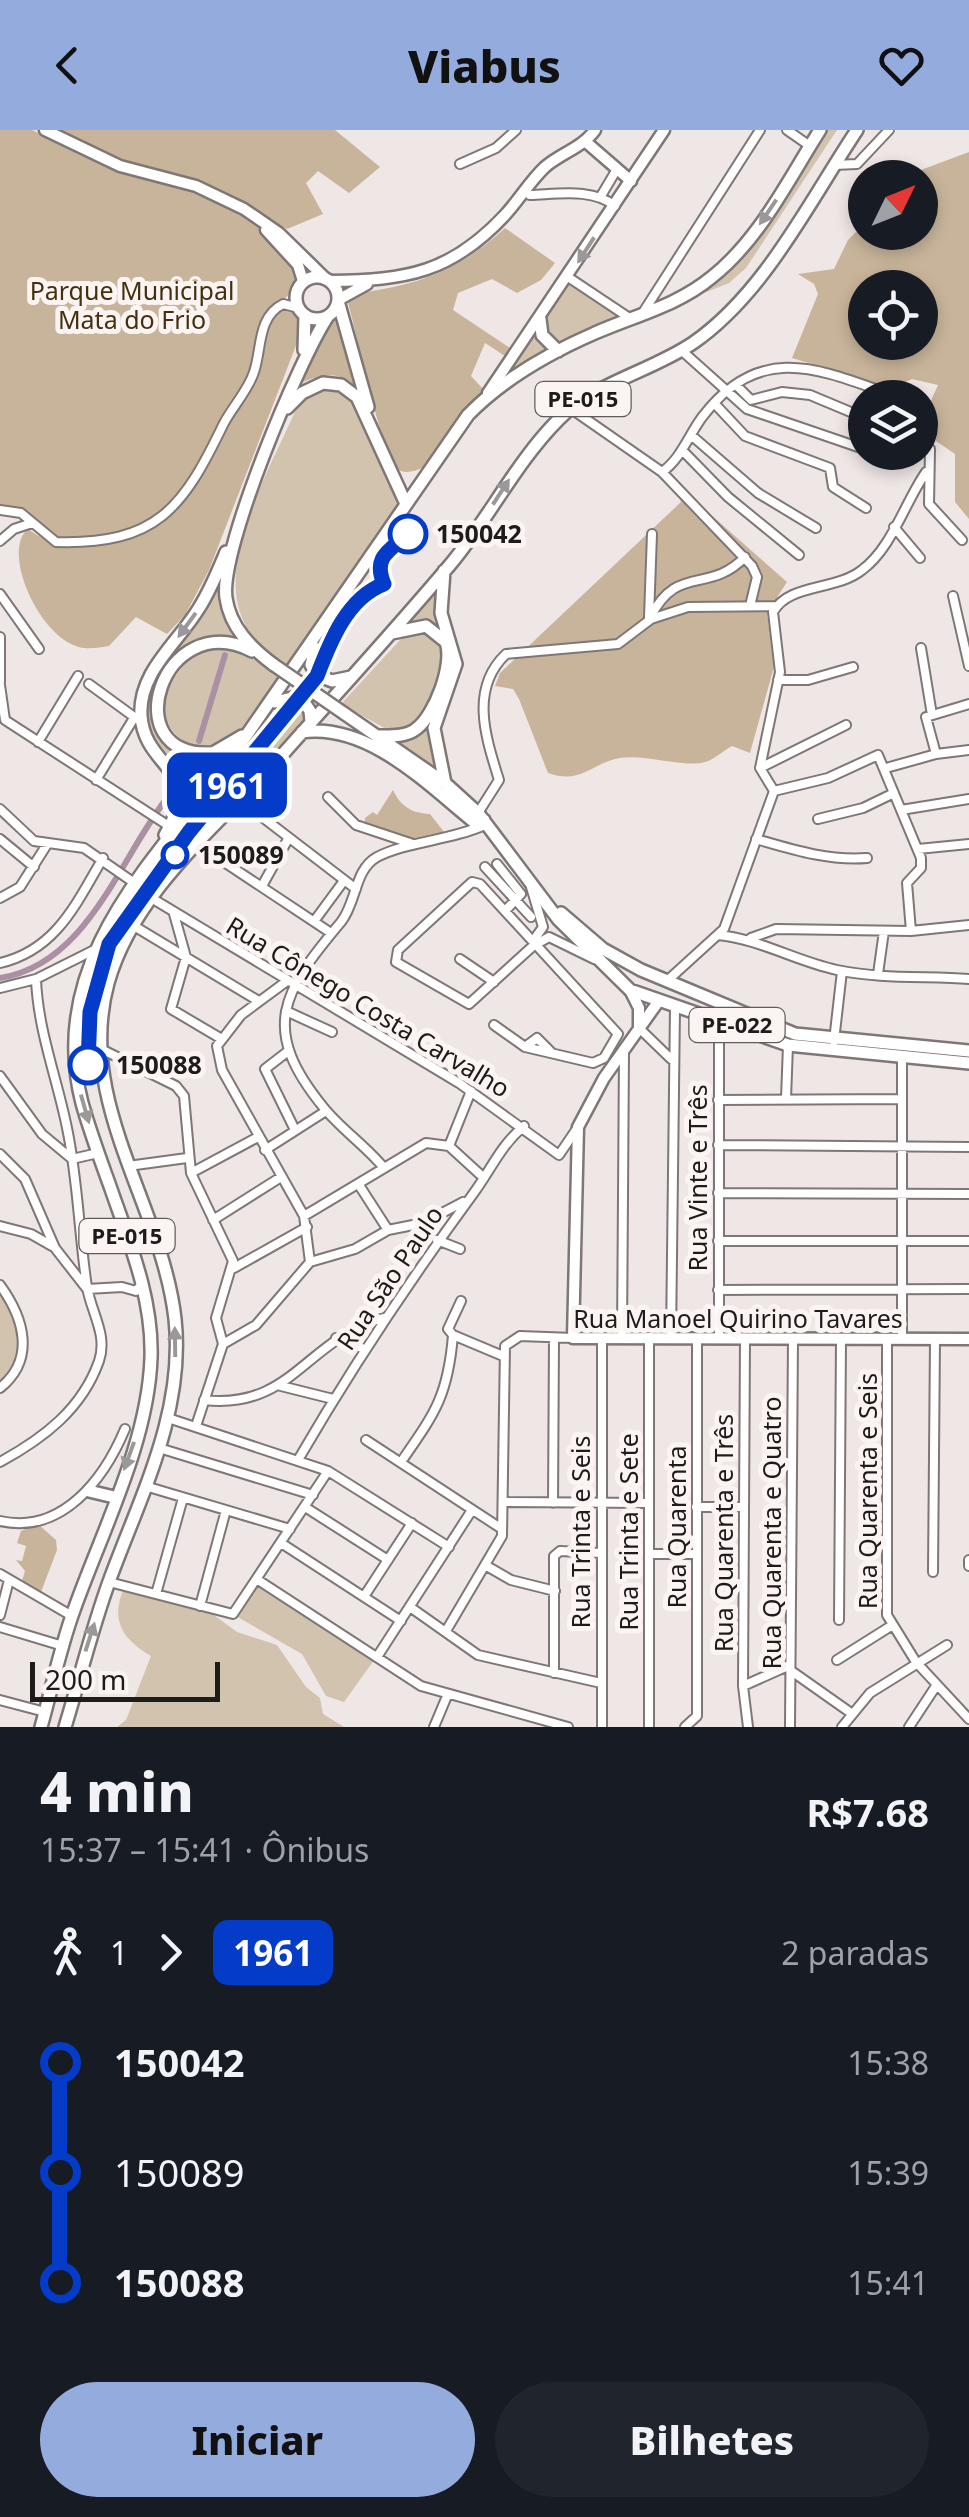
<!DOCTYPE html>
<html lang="pt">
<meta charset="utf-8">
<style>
body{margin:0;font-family:"Noto Sans",sans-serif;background:#20242c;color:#f1f3f6;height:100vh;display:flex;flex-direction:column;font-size:38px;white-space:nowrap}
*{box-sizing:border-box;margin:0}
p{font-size:32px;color:#9ea1a6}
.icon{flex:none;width:55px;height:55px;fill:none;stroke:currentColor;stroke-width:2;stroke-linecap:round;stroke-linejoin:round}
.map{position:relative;height:1597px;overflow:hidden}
.sheet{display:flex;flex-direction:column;background:#171b24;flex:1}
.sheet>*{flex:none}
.badge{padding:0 20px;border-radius:15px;font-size:35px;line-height:65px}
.needle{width:65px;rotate:47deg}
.tools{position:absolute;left:848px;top:30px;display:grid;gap:20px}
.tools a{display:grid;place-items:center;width:90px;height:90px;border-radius:50%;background:#171b24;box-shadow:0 5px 15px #0003;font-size:50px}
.scale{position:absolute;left:30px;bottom:25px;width:190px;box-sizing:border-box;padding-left:10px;border:5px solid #1e1b1b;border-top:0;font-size:28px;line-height:35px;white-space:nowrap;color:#1e1b1b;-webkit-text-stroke:8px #fcf4f3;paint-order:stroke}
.map>.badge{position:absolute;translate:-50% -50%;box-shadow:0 0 0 5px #fff}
.legs{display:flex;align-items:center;gap:15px;height:110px;padding:0 40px;font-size:32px}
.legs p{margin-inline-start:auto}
.headline{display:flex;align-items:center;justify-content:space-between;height:170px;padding:0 40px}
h1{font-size:55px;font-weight:800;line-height:75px}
.primary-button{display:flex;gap:20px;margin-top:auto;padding:20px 40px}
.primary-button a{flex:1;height:115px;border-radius:60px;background:#94abde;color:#111;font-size:40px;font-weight:800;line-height:115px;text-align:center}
.primary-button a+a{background:#20242c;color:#f1f3f6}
ul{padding:0 40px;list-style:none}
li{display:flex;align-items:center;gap:35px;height:110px;font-size:38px}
li i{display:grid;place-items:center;width:15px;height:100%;margin:0 12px;background:currentColor}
li i::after{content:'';width:25px;height:25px;margin:-12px;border:8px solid;border-radius:50%;background:#171b24}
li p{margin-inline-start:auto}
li:first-child i{background:linear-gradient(#0000 50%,currentColor 0)}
li:last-child i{background:linear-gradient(currentColor 50%,#0000 0)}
header{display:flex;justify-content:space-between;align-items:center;height:130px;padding:0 40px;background:#94abde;color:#111;font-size:45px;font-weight:800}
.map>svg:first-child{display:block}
</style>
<header><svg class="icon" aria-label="back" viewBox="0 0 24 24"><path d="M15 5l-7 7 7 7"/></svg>Viabus<svg class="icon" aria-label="heart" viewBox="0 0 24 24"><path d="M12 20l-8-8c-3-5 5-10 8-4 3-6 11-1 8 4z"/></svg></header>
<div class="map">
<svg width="969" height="1597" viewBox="0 0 969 1597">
<rect width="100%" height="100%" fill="#efe7e6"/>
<path fill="#d2c3af" d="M 823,0 L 837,0 L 746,138 L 729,153 L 682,172 L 727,138 Z
M 571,151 L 624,186 L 540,223 L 509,244 Z
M 325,255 L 350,264 L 400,374 L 293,539 C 181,482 261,361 296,279 L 301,270 Z
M 221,441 L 222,469 L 247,515 C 238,513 225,508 216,510 C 179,517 147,549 155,588 L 190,625 L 232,622 L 176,693 L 183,670 L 182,650 L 145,600 L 146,560 Z
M 440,453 L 435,470 L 452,516 L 432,607 L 435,639 L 398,611 C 434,598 439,555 450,521 L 427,495 L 411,490 Z
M 422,501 L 442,513 C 447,541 429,577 411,598 L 388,600 L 341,574 L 400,510 Z
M 219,515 L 235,518 L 286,548 L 239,606 L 203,620 C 172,609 164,595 162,563 L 193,524 Z
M 302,569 L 309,587 L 301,600 L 217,687 L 204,693 Z
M 0,1158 C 22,1191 26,1223 0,1254 Z
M 258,1448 L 377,1526 L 344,1572 L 326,1566 L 302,1524 L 234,1485 Z
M 124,1458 L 211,1483 L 237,1502 L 277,1515 L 306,1557 L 320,1568 L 323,1584 L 344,1597 L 117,1597 L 126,1590 L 151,1526 C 122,1509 110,1490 124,1458 Z"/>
<path fill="#c8b49a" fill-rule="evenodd" d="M 0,0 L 32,0 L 111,38 L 200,54 L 126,33 L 58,0 L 335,0 L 380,37 L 349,63 L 318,41 L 306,53 L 323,84 L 287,99 L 213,59 C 251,83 285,113 299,156 L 267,184 L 254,240 L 204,335 L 161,384 L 131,401 L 57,412 L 20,381 L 0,380 Z
M 969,22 L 969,389 L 955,372 L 955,324 L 933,309 L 921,293 L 938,255 L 912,249 L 892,258 L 792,228 L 818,164 L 814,154 L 798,144 L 834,139 L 848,110 L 865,93 L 865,102 L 920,102 L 920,48 L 897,47 L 902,39 L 910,44 ZM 865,158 L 920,158 L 920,212 L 865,212 Z
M 505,98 L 555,133 L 541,150 L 517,163 L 492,149 L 458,163 L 453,180 L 513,220 L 508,228 L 485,213 L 471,246 L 484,260 L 422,338 C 415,341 406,344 399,340 C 382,331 356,197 347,170 L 351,164 C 415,156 456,143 505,98 Z
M 283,175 L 296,180 L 304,195 L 209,440 L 185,485 L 167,504 L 136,487 L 109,516 C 102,517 92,519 85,518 C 41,514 0,421 28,399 C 54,418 69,414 100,410 C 185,398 194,361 227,292 C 235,276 249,262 254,245 C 261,220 262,193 283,175 Z
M 338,181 L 357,259 C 340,238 320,245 298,254 L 307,230 Z
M 676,354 L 787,452 L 767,483 L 774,537 L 750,623 L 732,616 C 724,620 714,630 705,632 C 684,638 646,624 620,628 C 591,633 581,655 548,643 L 519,569 L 513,559 L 495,556 L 500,543 L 681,372 Z
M 393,660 C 401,677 412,683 430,684 L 448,707 L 416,713 L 364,698 L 365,688 L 373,682 L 377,685 Z
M 38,1394 L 56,1410 L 57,1420 L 41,1462 L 22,1451 L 25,1441 L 16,1430 L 22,1431 L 26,1416 L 17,1413 L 21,1401 Z"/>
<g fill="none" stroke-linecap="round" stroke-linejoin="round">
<path stroke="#ab8fa3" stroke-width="6" d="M 199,611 L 225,525
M 0,848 C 89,834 120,726 170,664"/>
<g stroke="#7e7776" stroke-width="12">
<path id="minor" d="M 787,0 L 810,16
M 460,34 L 496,18 L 516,0
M 834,35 L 857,34 L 889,0
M 530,65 C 559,64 593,58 615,76
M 601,66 L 617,39
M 568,147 L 631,189
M 644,181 L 760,0
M 681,220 L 747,279 L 864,319
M 736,255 L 751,270 L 782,262 L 810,265 L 865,288
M 714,273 L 745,306 L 830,338 L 833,357 L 866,378
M 920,274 L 927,276
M 570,278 L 662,342 C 681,329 689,304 703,286 C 763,208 825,242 901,268
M 691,305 L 758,363 L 816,398
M 920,308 L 930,319 L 929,374 L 962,410
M 682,320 L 728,367 L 799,425
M 662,342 L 752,436 L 757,447 L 750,476
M 0,380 L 21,383 L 56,412 C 157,415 183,378 223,295 C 232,277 248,261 254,242 C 262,219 257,187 283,174 L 299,178
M 894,397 L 920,428
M 0,411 L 14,399 L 32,393
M 0,464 L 39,519
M 953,466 L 969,536
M 649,487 L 652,404
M 650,488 C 677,433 708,465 745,427
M 0,507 L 0,552
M 921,518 L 932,585
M 778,550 L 808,550 L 853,537
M 89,554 L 137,589
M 0,555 L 5,590 L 172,698
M 38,612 L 78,546
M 936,624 L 926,587 L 969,574
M 760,638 L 846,595
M 886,638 L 936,624 L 969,620
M 96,650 L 134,588
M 774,661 L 760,638 L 780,542 L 773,482 C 789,453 836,461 862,440 C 892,418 905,372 926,342
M 774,661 L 828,648 L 878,625 L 921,728 L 921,738 L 907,753 L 911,801
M 328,667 L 356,695 L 413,714
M 240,670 L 356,759
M 0,679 L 34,711 L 84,718 L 133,752
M 901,680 L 969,669
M 478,683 L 499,650 C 486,608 469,559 506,524 L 618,514 L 651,489 L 688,477 L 776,476
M 818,689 L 863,678 L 894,663
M 0,709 L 34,737
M 756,709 C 794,720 829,731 867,728
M 197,714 L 331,803
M 918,719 L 969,714
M 497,734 L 521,764 L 505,781
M 485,737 L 531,787
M 262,756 L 288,709
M 531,757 L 543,797 L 533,811
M 0,768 L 20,757 L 46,716
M 153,769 L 459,953 L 559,1025 L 578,997
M 174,784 L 186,827 L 171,879 L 220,908
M 315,790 L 343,752
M 134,796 L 257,870
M 718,805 C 760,809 795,831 837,840 C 879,849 926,846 969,849
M 751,808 L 776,799 L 911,801 L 969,795
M 460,829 L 494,852
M 0,833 C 56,820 76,774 103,728
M 878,844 L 884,801
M 668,850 L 724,799 L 774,661
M 0,858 L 36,849 L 94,820
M 286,881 L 332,902
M 494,895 L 525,917 L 593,933 L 604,928 L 618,904 L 480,754 L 472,752 L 398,820 L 396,832 L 469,874 L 533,816 L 549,807 L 594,829
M 639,898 L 671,929
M 834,911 L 842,841
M 525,917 L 537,908 L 551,922
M 99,918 L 176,956 L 184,966 L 191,1043 L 233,1131 L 216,1188 L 223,1214
M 287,922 L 265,939 L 295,1000
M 0,946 L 42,1004 L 72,1029 L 98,1023
M 786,969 L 788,915
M 718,970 L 901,969
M 718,1015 L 969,1017
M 449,1016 L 471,961
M 265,1020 L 326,981
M 0,1024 L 25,1049 L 55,1118 L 87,1159 L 122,1157 L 136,1161 L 143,1153
M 128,1036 L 187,1028
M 384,1038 C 366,1016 342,1000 324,978 C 259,899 282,862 341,792 C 357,772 354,740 377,727 C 408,711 450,711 487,694
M 191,1043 L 258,1007
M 359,1055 L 388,1100
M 718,1063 L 969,1064
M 304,1086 L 426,1013 L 449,1016 L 484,1048
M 213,1090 L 281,1047
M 0,1096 L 31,1104 L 52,1116
M 437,1110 L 460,1119
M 718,1111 L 969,1111
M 310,1132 L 355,1119 L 388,1100 L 423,1093 L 463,1072
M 234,1138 L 307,1097
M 0,1155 C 24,1188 36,1229 0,1258
M 718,1160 L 969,1159
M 453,1205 L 503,1226
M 622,1207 L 624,922
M 336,1208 L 364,1219
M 671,1208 L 675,877
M 719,1208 L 719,888
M 745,1208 L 743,1556 L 748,1597
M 887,1209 L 887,1485 L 916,1532 L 969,1589
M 902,1209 L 902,928
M 281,1256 L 333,1269
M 204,1270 C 292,1280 306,1209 383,1188
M 168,1288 L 328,1341 L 449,1417
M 196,1296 L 223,1214 L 256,1195 L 310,1132 L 304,1086 L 222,940 L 217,916 L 241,885 L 287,851
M 366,1310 L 502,1399
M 159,1318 L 313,1365
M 298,1330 C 352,1237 410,1150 473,1064 C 491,1040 500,1016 524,996
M 0,1332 C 44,1308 82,1279 99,1231 C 108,1205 91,1182 87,1157 C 79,1105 78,1050 67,998 C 57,948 38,901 36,849
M 401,1332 C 435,1283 448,1266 453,1205 L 448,1199 L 461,1171
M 145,1356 L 290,1399
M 503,1372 L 649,1373
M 553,1373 L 554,1208
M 305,1377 L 388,1430
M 696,1377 L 744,1377
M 0,1391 C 62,1405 104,1349 125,1299
M 281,1413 L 401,1491
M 649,1424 L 695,1424
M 969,1430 L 969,1436
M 485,1435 L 511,1450 L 555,1461
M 933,1442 L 935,1209
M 0,1444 L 72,1486
M 258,1450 L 421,1556 L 568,1597
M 109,1452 L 233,1484 L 328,1341
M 156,1464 L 183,1368
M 365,1465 L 412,1393
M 200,1476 L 226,1380
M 410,1477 L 478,1525 L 601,1553
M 0,1485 L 9,1450
M 839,1490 L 841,1209
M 0,1497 L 63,1516
M 446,1501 L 502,1406 L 505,1216 L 520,1206 L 573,1208
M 377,1527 L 472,1380
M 837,1530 L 891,1496
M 790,1540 L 851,1583
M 554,1543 L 554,1426 L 560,1421 L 601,1423
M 743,1556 L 790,1535
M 0,1570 L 45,1582
M 434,1597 L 447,1566
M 602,1597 L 602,1208
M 649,1597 L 649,1207
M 685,1597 L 697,1586 L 697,1208
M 790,1597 L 793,1209
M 842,1597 L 870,1563 L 947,1515
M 909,1597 L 936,1556"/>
</g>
<g stroke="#7e7776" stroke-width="15">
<path id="major" d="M 45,0 L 120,36 L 196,56 L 244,79 L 279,103 L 325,148
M 586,12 L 631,51
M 266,100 L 298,135 L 303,151
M 330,151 C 407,150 451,143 505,85 C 519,70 530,51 545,37 C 561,23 582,18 595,0
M 338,170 L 367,154
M 488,263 L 664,0
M 630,860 L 639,878 L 639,898
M 658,872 L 604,948 L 578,997 L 573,1208 L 969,1209"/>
</g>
<g stroke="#7e7776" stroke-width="16">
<path id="highway" d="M296 168a21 21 0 1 1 42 0a21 21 0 1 1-42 0Z
M 338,171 L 368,277
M 540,189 L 542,205 L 558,221
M 304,220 L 305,185
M 287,278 L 302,263 L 323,253 L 341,255 L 357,267 L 406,374
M 444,441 L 441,483 L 456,534 L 434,598 L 445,653
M 315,518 L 311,535 L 317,545 L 332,551 L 351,547
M 274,535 C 251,518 230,497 226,468 C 219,420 299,230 328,186
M 275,572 L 300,566 L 310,581 L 311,592
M 345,584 L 445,653 L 478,683 L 558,789 L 630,860 L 788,915 L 969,933
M 302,602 C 368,593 426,653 473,691 L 484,690
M 242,606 L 213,623 C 112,629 163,475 252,521
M 378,606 C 390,606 406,607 416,599 C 435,585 454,534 446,512 L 426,496 L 392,503
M 201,688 L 219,645 L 468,285 C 504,248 549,223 595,203 C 636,185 677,176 712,147 C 760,109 788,50 820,0
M 165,705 C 205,637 145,640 141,586 C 138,542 178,513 199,478 C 210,461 218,441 226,422
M 177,722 L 197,706
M 561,783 L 603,819 L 641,840 L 795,904 L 969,921
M 89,1361 L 114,1367
M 41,1597 C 52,1558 60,1518 74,1480 C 102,1401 148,1313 151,1228 C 153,1169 130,1114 111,1059 C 101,1031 90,1002 82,973 C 47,839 143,741 219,645
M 65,1597 C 80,1548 92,1498 110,1449 C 141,1365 185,1281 175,1189 C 162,1074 75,973 108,853 C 134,760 221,693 283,624 C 338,562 395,500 449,436 C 489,389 515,333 559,289 C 596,252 650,242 693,213 C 765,163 809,72 857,0"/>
</g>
<use href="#minor" stroke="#fff" stroke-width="8"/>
<use href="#major" stroke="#fff" stroke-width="10"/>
<use href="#highway" stroke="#fff" stroke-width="11"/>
<g stroke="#7e7776" stroke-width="16" stroke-linecap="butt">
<path id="highway-bridge" d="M 274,535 L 345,584"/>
</g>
<use href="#highway-bridge" stroke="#fff" stroke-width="11"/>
</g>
<defs><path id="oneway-solid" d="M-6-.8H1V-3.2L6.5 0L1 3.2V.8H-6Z" transform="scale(2.5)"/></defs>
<g fill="#9a9898">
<use href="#oneway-solid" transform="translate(768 82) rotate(124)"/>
<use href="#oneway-solid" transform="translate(586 120) rotate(123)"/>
<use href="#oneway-solid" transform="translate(501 362) rotate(-57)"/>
<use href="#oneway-solid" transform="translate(187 495) rotate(126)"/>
<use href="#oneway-solid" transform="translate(85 979) rotate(74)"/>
<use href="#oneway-solid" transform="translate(175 1212) rotate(-91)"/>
<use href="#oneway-solid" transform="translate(129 1326) rotate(110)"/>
<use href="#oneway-solid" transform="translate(90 1507) rotate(-72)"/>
</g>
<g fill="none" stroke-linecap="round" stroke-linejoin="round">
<g stroke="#fff" stroke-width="22">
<path id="line-1" d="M 88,935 L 90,882 L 109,814 L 189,702 L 317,546 C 330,512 347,468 384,454 C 372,426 391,420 408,404"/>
</g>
<use href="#line-1" stroke="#043bc9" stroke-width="15"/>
</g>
<g fill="#fff" stroke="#043bc9" stroke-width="5">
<circle cx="408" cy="404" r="18"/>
<circle cx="175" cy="725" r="12"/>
<circle cx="88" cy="935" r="18"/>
</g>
<g text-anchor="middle" stroke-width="10" stroke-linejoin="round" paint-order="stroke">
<g fill="#fcf4f3" stroke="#615c5c" stroke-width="2.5">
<rect x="535.5" y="252" width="95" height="34" rx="8"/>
<rect x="689.5" y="878" width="95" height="34" rx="8"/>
<rect x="79.5" y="1089" width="95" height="34" rx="8"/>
</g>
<g font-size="22" font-weight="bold" fill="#1e1b1b">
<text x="583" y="277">PE-015</text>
<text x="737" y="903">PE-022</text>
<text x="127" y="1114">PE-015</text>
</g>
<g font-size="25" fill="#462f0d" stroke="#fcf4f3">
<text x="132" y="170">Parque Municipal<tspan x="132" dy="29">Mata do Frio</tspan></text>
</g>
<g font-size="25" font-weight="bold" fill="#1e1b1b" stroke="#fcf4f3" text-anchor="start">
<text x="436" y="413">150042</text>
<text x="198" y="734">150089</text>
<text x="116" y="944">150088</text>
</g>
<g font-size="25" fill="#1e1b1b" stroke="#fcf4f3">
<text transform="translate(368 877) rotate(31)" y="9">Rua Cônego Costa Carvalho</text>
<text transform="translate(698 1048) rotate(-90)" y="9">Rua Vinte e Três</text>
<text transform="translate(390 1148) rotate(-56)" y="9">Rua São Paulo</text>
<text x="738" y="1198">Rua Manoel Quirino Tavares</text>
<text transform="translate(868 1361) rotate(-90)" y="9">Rua Quarenta e Seis</text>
<text transform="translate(677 1397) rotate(-90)" y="9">Rua Quarenta</text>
<text transform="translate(581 1402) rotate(-90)" y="9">Rua Trinta e Seis</text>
<text transform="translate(629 1402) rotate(-90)" y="9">Rua Trinta e Sete</text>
<text transform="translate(724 1403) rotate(-90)" y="9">Rua Quarenta e Três</text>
<text transform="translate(772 1403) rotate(-90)" y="9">Rua Quarenta e Quatro</text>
</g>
</g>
</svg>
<div class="tools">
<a><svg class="needle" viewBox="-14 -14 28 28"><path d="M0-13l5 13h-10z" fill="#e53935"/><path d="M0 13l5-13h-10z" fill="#9ea1a6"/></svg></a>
<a><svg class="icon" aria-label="locate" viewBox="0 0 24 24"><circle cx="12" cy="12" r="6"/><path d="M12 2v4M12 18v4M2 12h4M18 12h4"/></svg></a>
<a><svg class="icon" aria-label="layers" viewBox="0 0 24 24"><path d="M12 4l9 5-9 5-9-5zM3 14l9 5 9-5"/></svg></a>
</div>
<div class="scale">200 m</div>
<b class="badge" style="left:227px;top:655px;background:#043bc9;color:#fff">1961</b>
</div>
<section class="sheet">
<div class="headline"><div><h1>4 min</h1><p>15:37 – 15:41 · Ônibus</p></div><b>R$7.68</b></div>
<div class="legs"><svg class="icon" aria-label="walk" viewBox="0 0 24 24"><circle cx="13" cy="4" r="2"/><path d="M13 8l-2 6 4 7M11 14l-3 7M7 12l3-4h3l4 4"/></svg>1<svg class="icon" aria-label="forward" viewBox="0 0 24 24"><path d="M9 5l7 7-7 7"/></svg><b class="badge" style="background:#043bc9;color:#fff">1961</b><p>2 paradas</p></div>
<ul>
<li><i style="color:#043bc9"></i><b>150042</b><p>15:38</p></li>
<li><i style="color:#043bc9"></i><span>150089</span><p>15:39</p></li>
<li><i style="color:#043bc9"></i><b>150088</b><p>15:41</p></li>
</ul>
<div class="primary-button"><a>Iniciar</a><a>Bilhetes</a></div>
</section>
